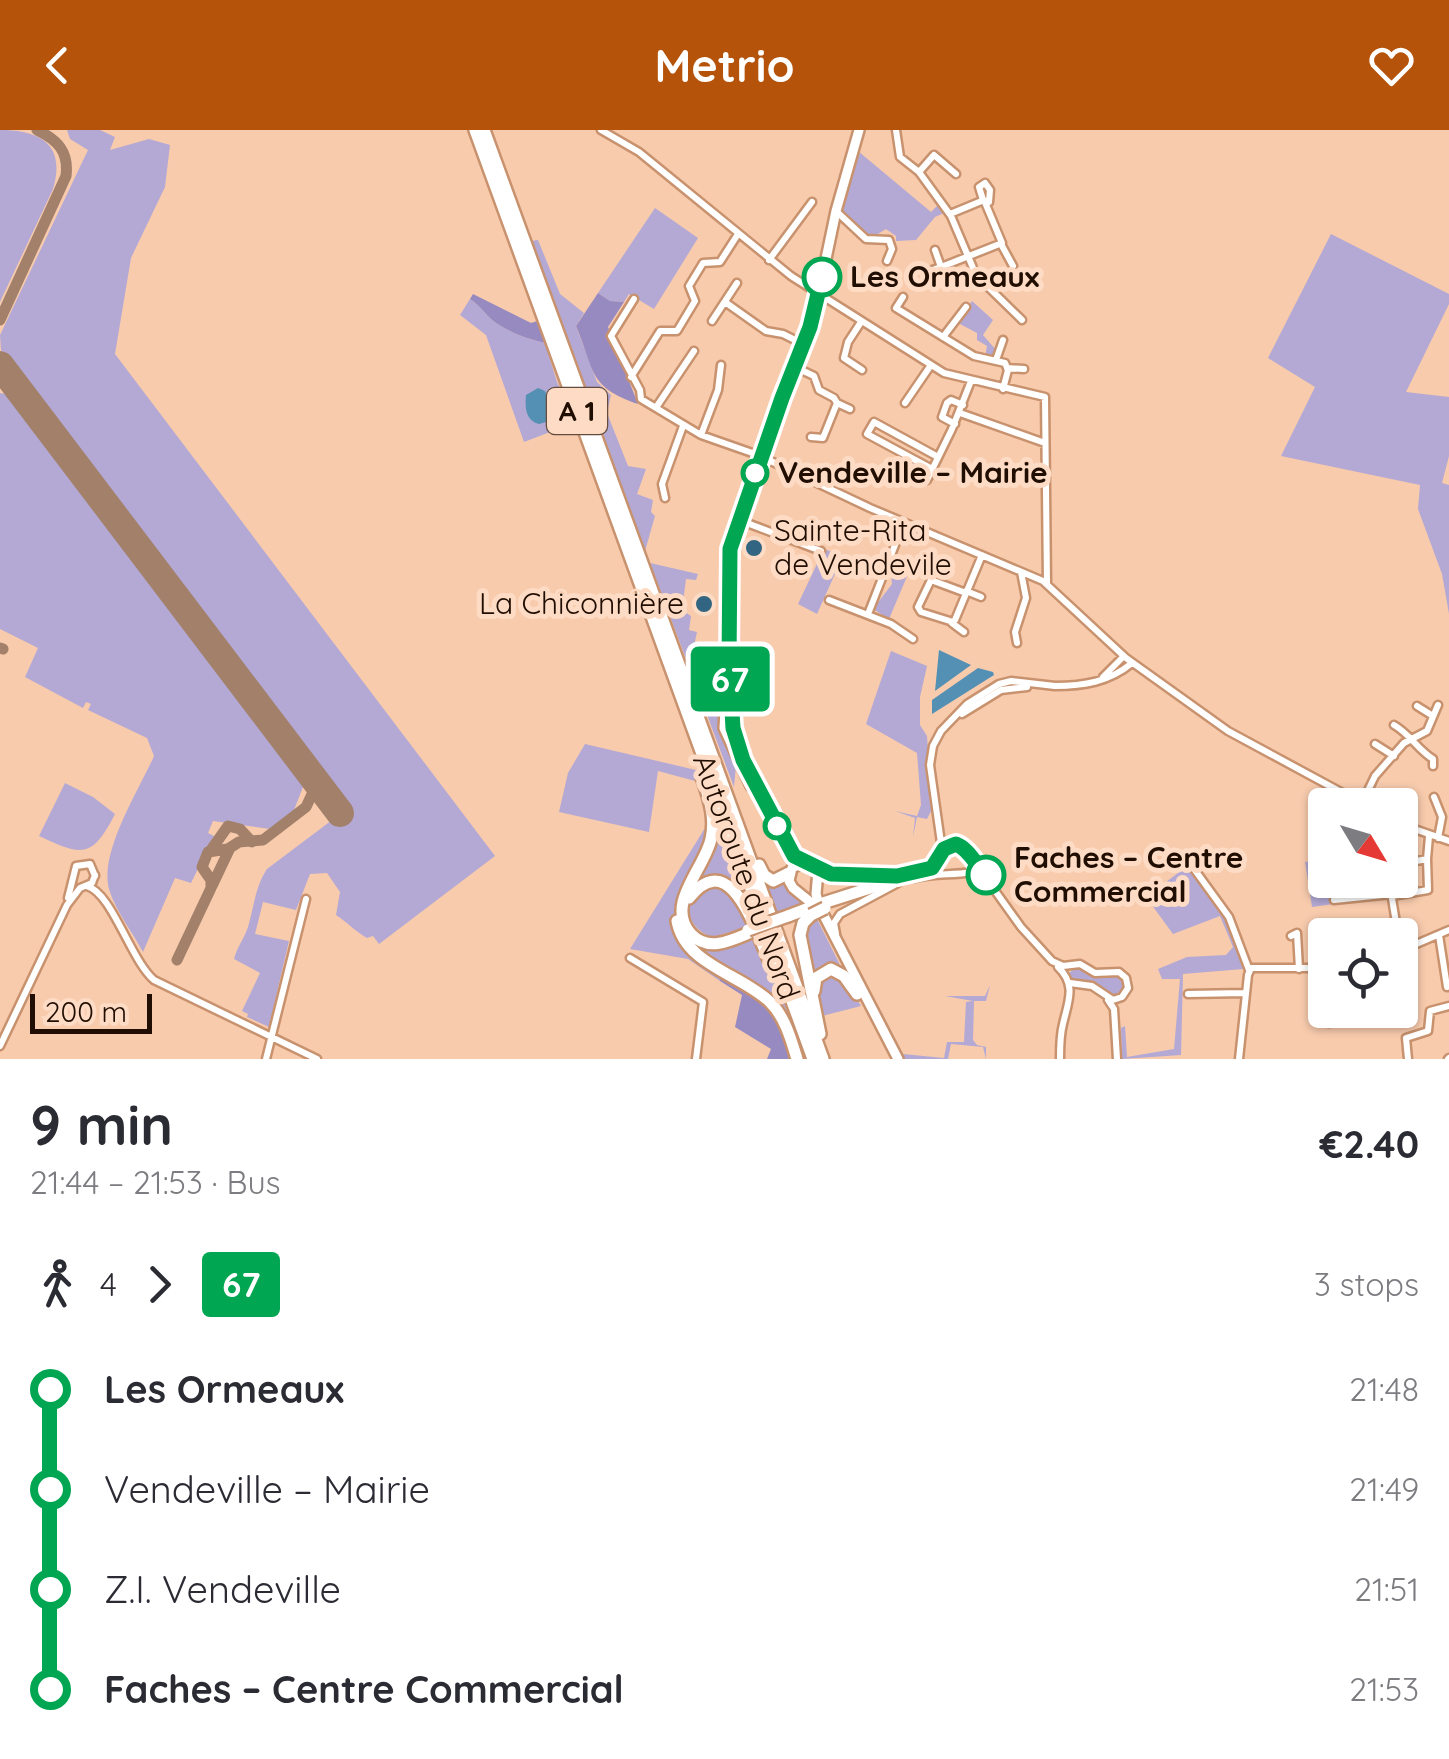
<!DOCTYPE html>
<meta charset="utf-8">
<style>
body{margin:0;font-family:Quicksand,sans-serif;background:#f2f2f3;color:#2b2b33;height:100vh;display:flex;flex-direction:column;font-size:38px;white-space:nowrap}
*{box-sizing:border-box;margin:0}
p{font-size:32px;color:#7c7c81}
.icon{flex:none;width:55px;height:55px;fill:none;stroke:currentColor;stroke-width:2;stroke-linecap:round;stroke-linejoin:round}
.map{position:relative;height:929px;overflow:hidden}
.side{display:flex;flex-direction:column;background:#fff;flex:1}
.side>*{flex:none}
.badge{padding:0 20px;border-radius:8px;font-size:35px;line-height:65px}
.needle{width:65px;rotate:128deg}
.tools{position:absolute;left:1308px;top:658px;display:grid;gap:20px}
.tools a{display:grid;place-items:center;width:110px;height:110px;border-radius:10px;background:#fff;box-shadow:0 2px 8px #0004;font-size:50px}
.scale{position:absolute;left:30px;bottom:25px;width:122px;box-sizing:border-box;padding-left:10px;border:5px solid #210e02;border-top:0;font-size:28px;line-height:35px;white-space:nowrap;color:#210e02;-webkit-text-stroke:8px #fddbc4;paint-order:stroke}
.map>.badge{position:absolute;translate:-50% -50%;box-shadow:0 0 0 5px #fff}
.legs{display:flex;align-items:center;gap:15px;height:110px;padding:0 30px;font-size:32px}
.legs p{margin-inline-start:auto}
.headline{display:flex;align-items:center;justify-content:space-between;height:170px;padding:0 30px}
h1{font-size:55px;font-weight:800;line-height:75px}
ul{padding:0 30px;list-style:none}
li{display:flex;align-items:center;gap:35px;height:100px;font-size:38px}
li i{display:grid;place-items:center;width:15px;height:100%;margin:0 12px;background:currentColor}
li i::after{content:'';width:25px;height:25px;margin:-12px;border:8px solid;border-radius:50%;background:#fff}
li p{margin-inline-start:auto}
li:first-child i{background:linear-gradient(#0000 50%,currentColor 0)}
li:last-child i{background:linear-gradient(currentColor 50%,#0000 0)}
header{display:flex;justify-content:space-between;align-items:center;height:130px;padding:0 30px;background:#b45309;color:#fff;font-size:45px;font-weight:800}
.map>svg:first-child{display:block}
</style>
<header><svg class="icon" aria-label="back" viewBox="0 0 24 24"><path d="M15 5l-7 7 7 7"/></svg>Metrio<svg class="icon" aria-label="heart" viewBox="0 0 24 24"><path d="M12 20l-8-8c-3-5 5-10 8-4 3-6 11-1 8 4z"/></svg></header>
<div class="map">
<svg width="1449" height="929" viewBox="0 0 1449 929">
<rect width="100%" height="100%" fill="#f8cbad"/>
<path fill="#b3a9d4" d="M 0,0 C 41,0 66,15 53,59 L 0,172 Z
M 67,0 L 100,0 L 115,7 L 110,20 L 149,9 L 170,15 L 165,57 L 131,128 L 115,224 L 495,726 L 379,814 L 373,806 L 367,808 C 356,802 347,792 336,785 L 340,762 L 327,743 L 310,744 L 296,780 L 263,772 L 255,804 L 289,811 L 269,897 L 247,887 L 248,884 L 242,881 L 260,843 L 234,829 C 237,817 244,809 248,797 C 254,777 255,757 267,739 L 348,678 L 1,220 L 0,205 L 88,20 L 70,9 Z
M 858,21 L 931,82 L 939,74 L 944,83 L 935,87 L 916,110 L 896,111 L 896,106 L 886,99 L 873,107 L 868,106 L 841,79 Z
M 655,78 L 698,108 L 654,179 L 629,164 L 624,172 L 610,171 L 598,163 Z
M 1331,104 L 1449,164 L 1449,174 L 1406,262 L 1449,267 L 1449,326 L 1442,353 L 1449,355 L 1449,484 L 1442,444 L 1418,379 L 1420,355 L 1281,326 L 1315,257 L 1268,228 Z
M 538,110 L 560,164 L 584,183 L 576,196 L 597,252 L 611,265 L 607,283 L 628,336 L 646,339 L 637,364 L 653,370 L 651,382 L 655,386 L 645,421 L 531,111 Z
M 470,169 C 481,176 486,186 496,193 C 511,203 528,209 545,213 L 557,252 L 572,283 L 569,285 L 571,294 L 524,312 L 486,205 L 460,185 Z
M 972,171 L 993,190 L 983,205 L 996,220 L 995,227 L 985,227 L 987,216 L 977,210 L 977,203 L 960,194 L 961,187 Z
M 0,263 L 13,265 L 305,652 L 294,680 L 270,699 L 213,691 L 208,703 L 214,706 L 191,753 L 175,748 L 143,822 C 133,803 115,780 109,759 C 99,722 139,660 154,626 L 147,608 L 88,580 L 91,574 L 86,572 L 83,578 L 25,547 L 38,518 L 0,499 Z
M 824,419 L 843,426 L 817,484 L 798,474 Z
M 896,431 L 911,437 L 889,489 L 873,479 L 892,454 L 891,444 Z
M 650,433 L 698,444 L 696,450 L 686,449 L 682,480 L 691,486 L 689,500 L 697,502 L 692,525 L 704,546 L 725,551 L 720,597 L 736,635 L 734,657 Z
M 891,521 L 927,536 L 920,567 L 920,595 L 927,606 L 932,679 L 927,689 L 917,687 L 913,707 L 915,688 L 895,681 L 917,686 L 921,675 L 917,623 L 866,594 Z
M 585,614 L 696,640 C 701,657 711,676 709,694 C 707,730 677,753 673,791 L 720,844 L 720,851 L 688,829 L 630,819 L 705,698 L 706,679 L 699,652 L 658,641 L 649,702 L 559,682 L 568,643 Z
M 65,653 L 93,667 L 115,684 C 92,729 82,726 39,706 Z
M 715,679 L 756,793 L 735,757 L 693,753 Z
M 1178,720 C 1207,757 1236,790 1243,839 L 1183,844 L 1181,925 L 1122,929 L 1121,898 L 1125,896 L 1127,927 L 1174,919 L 1180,849 L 1162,849 L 1158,839 L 1187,827 L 1226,825 L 1233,817 L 1220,786 L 1173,804 L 1146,767 L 1182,740 L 1182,734 L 1174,722 Z
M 1325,729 L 1325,750 L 1329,750 L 1333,774 L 1312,777 L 1305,732 Z
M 785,751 L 810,775 L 777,787 L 765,754 Z
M 715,756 L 730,760 L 750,796 L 713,807 C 694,803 677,777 699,762 C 703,759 709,758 715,756 Z
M 816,787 L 842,839 L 813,848 L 803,801 Z
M 683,800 L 698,813 L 753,805 L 776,851 L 806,929 L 801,929 L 786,889 L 700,823 Z
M 1077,837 L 1094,846 L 1120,845 L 1124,850 L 1124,862 L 1114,867 L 1093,853 L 1075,853 L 1069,843 Z
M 832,843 L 845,851 L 861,876 L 822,886 L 818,859 L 821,849 Z
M 990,855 L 986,871 L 974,871 L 973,910 L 977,915 L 986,917 L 986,929 L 983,917 L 951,914 L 948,929 L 902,929 L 878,883 L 881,881 L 903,924 L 944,928 L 947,912 L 964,912 L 966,872 L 973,871 L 945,866 L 985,866 Z"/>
<path fill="#978ac1" d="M 598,163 L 610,171 L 624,172 L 608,197 L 638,274 C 588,257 595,241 576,196 Z
M 473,164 L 531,193 L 537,191 L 545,213 C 528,209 511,203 496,193 C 486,186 481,176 470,169 Z
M 720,844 L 770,879 L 792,929 L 767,929 L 771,919 L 735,897 L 742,865 L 720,851 Z"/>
<path fill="#5490b3" d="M 538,258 L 545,261 L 555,283 L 553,290 L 539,294 C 525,290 525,277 526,265 Z
M 939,520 L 971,535 L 935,561 Z
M 978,538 L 993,542 L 994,545 L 932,584 L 932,570 Z"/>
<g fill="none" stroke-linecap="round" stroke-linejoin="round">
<path stroke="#a3806a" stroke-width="11" d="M 0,190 L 66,46 C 69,22 58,10 37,0
M 0,237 L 6,242
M 0,518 L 3,519
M 211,720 L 228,696 L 240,699 L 252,712
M 212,756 L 230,718
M 177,830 L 211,758 L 211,750 L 202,737 L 208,722 L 228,719 L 239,712 L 263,710 L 306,677 L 313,662 L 312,647"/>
<path stroke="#a3806a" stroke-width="28" d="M 0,235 L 340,683"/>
<g stroke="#c8926e" stroke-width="11">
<path id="minor" d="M 601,0 L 639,22 L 791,146 L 944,243 L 1045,267 L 1047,453
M 896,0 L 900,27 L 919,42 L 951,86 L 976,145 L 1022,190
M 919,42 L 934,25 L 956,44
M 983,70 L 979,57 L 985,53 L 990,60 L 989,72
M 836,81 L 866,109 L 889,110 L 892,119 L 887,131
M 1001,114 L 1013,136
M 935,120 L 941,137 L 1002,113 L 984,70 L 950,84
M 769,130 L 812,72
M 927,142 L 941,137
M 903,167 L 896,178 L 974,226 L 1005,233 L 1008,240 L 1003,259
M 634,169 L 611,206 L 640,260 L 641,269 L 701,305 L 758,325 L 870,378 L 1043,451 L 1126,528 L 1228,601 L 1365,675
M 725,172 L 766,201 L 783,204 L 803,214
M 712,191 L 737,153
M 861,192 L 848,212 L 844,228 L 862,240
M 943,207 L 966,177
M 996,230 L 1003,210
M 795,237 L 814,246 L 819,260 L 834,268 L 837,273 L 823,308 L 811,307
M 1007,238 L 1024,239
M 631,247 L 660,201 L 677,201 L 695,171 L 689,156 L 703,133 L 720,132 L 738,104
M 837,273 L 850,279
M 905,273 L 931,235
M 657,276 L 694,221
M 960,283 L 1045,313
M 955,294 L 942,287 L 947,273 L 951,270 L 963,275
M 701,305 L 718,260 L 721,235
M 932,339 L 867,304 L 874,292 L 938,327
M 927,350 L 952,299 L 971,251
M 665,368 L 662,354 L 683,296
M 739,390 L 821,421
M 966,461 L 981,467
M 966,463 L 931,450 L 918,477 L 921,482 L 953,492 L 955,490 L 982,425
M 829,470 L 891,494 L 913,509
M 868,484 L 904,392
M 952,493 L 964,502
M 1017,513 L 1015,502 L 1026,468 L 1021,442
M 1103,547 L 1124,526
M 1054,556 C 1084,556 1109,552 1132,533
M 1417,576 L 1433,586
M 962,584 L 1001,560 L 1027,557
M 1394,595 C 1410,604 1417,619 1433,629 L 1433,636
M 1375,614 L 1394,626
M 1335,661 L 1337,675
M 1434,667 L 1442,687 L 1438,708
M 1362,673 L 1375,646 L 1404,613 L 1427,601 L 1438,575
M 1400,694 L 1449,711
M 942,720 L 930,635 L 933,616 L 941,601 L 967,574 L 999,554 L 1011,551 L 1055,556
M 1427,729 L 1429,706
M 1192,736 L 1229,787 L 1249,840
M 818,739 L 831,744 L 895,746
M 912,744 L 934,737 L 947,716 L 963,716 L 1021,797 L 1052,831 L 1063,836 L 1080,834 L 1095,843 L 1119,842 L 1126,848 L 1128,858 L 1122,867 L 1113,870 L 1092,856 L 1070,853
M 915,748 C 938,742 950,746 972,742 L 989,756
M 1358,750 L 1362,766
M 1389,750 L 1398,805
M 87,756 C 112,763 130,829 154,850 L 317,929
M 1392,766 L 1428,760 L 1427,729 L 1400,734
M 68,768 L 76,736 L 90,734 L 95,746
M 1334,770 L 1392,764
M 836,804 L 834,793 L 840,784 L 898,753
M 1439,805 L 1447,857
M 1291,806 L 1297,803 L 1299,839
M 1400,821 L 1449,800
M 630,828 L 703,872 L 696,929
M 1058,837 C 1077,855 1068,872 1063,894 C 1060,905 1060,917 1060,929
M 1319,839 L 1325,872
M 1188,864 L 1245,863
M 1108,870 L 1114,879 L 1117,929
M 1327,880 L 1329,893
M 0,916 L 67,775 L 80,758 L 92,753 L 95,745
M 266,929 L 306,769
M 1239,929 L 1248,845 L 1251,838 L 1325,838
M 1408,929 L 1406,908 L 1428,901 L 1430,881 L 1449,876
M 1448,929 L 1449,928"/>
</g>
<g stroke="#c8926e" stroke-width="14">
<path id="major" d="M 859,0 L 836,81 L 814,186 L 731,412 L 728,443 L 729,531 L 735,609 L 789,722 L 818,741 L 816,764 L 820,778 L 898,929
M 726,563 L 724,598 L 751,656
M 805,732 L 792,738 L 789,751 L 793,758 L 814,775"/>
</g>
<g stroke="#c8926e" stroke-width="16">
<path id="highway" d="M 475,0 L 813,929
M 484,0 L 823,929
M 702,647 C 709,668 716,687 711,709 C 705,738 664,775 691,804 C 708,822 730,811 749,803
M 759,735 L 764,745 L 773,751 L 789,743
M 689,768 C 733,712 758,811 773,838
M 823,773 L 914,744
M 811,785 L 803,793 L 800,805 L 820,904
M 788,786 L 809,778
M 677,791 C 685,835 741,844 770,872 C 785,887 791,909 797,929
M 814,861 L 816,848 L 831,839 L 844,846 L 857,864"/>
</g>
<use href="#minor" stroke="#fff" stroke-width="6"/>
<use href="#major" stroke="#fff" stroke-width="9"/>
<use href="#highway" stroke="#fff" stroke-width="11"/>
<g stroke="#c8926e" stroke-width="16" stroke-linecap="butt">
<path id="highway-bridge" d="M 811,785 L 825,778
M 748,800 L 788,786"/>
</g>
<use href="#highway-bridge" stroke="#fff" stroke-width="11"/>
</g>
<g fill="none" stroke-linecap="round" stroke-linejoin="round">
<g stroke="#fff" stroke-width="22">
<path id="line-1" d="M 822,147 L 810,197 L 782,268 L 730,419 L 729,532 L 733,598 L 743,630 L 794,726 L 831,744 L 897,746 L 932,738 L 944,719 L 956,714 C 969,719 976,735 986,745"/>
</g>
<use href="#line-1" stroke="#00a651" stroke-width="15"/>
</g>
<g fill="#fff" stroke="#00a651" stroke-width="5">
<circle cx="822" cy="147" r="18"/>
<circle cx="755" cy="343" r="12"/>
<circle cx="777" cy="696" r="12"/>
<circle cx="986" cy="745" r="18"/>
</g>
<g fill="#316582" stroke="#fddbc4" stroke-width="4">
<circle cx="754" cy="418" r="10"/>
<circle cx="704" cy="474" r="10"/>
</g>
<g text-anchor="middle" stroke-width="10" stroke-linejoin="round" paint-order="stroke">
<rect fill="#fddbc4" stroke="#634c3c" stroke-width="2.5" x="547" y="258" width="60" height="46" rx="8"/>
<g font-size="28" font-weight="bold" fill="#210e02">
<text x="577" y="291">A 1</text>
</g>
<g font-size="30" font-weight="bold" fill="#210e02" stroke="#fddbc4" text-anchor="start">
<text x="850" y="157">Les Ormeaux</text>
<text x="778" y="353">Vendeville – Mairie</text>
<text x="1014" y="738">Faches – Centre<tspan x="1014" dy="34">Commercial</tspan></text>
</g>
<g font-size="30" fill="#210e02" stroke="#fddbc4" text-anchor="start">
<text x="774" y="411">Sainte-Rita<tspan x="774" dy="34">de Vendevile</tspan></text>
<text x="684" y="484" text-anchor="end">La Chiconnière</text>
</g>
<g font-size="30" fill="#210e02" stroke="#fddbc4">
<text transform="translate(746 747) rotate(70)" y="10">Autoroute du Nord</text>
</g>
</g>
</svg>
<div class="tools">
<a><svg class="needle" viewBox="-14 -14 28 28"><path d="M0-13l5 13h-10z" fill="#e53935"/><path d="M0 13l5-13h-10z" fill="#7c7c81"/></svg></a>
<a><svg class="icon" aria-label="locate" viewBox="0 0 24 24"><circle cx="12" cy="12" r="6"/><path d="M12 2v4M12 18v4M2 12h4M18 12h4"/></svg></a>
</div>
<div class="scale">200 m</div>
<b class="badge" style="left:730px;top:549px;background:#00a651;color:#fff">67</b>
</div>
<section class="side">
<div class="headline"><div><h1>9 min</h1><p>21:44 – 21:53 · Bus</p></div><b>€2.40</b></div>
<div class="legs"><svg class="icon" aria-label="walk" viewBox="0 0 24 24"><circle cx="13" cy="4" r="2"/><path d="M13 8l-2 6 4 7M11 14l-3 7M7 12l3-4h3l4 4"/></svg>4<svg class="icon" aria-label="forward" viewBox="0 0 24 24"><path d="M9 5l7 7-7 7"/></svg><b class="badge" style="background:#00a651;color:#fff">67</b><p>3 stops</p></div>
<ul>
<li><i style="color:#00a651"></i><b>Les Ormeaux</b><p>21:48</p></li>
<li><i style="color:#00a651"></i><span>Vendeville – Mairie</span><p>21:49</p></li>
<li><i style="color:#00a651"></i><span>Z.I. Vendeville</span><p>21:51</p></li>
<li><i style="color:#00a651"></i><b>Faches – Centre Commercial</b><p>21:53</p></li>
</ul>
</section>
